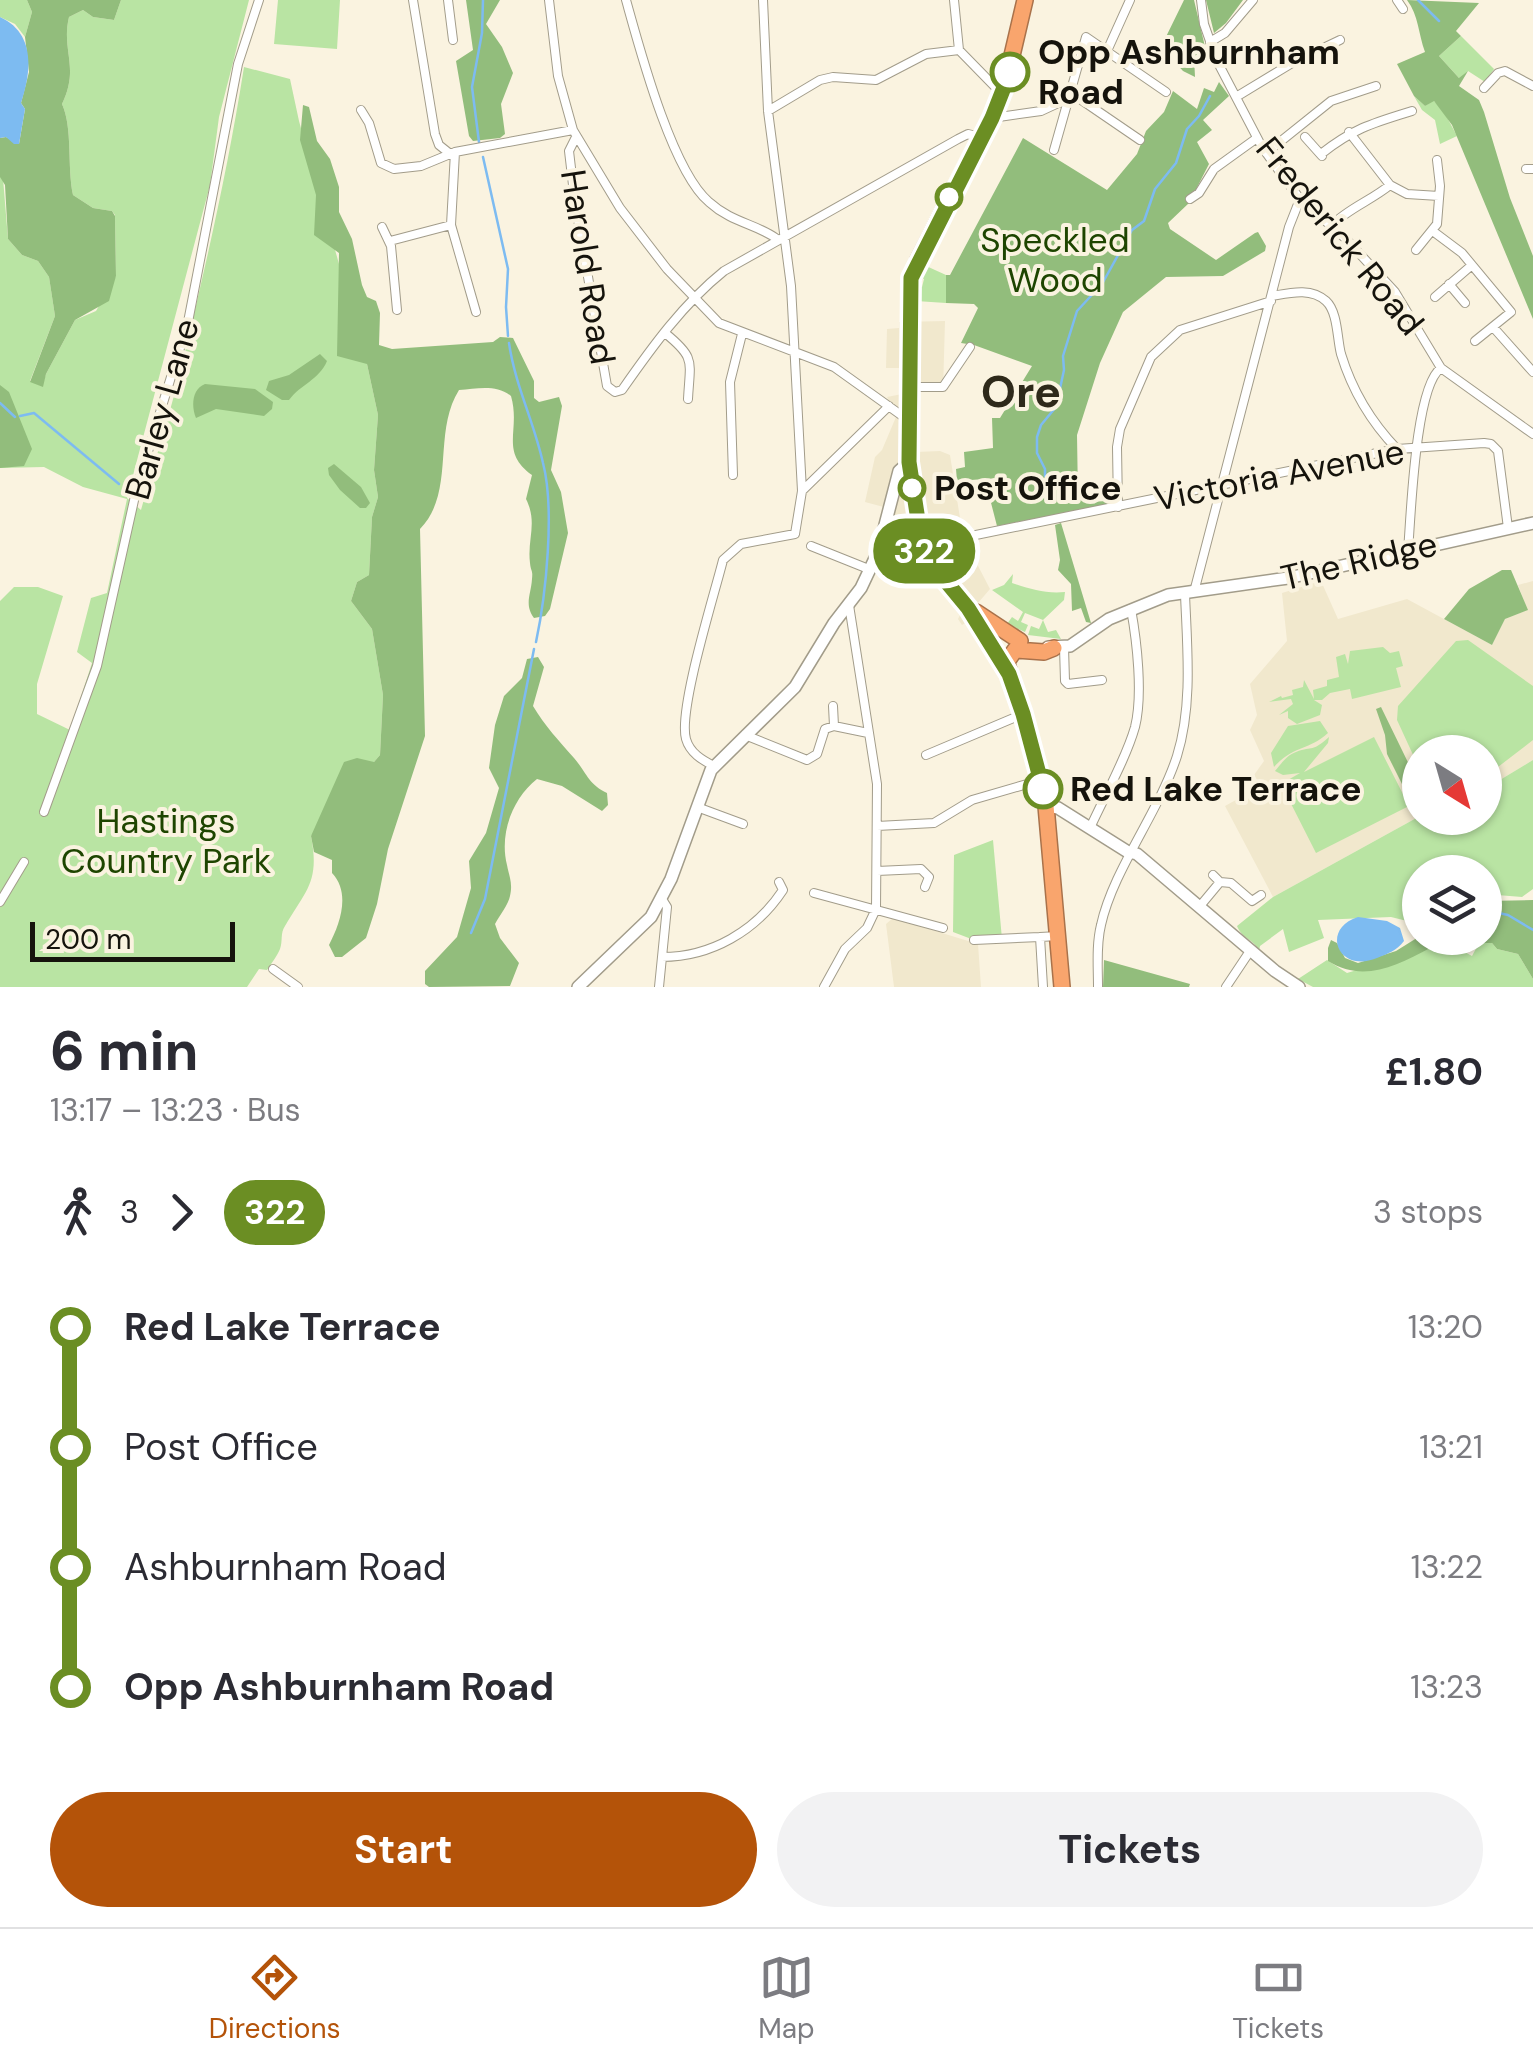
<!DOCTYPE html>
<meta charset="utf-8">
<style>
body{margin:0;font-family:"DM Sans",sans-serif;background:#f2f2f3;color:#2b2b33;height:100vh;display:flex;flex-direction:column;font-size:38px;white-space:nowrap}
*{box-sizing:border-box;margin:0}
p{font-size:32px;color:#7c7c81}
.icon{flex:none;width:55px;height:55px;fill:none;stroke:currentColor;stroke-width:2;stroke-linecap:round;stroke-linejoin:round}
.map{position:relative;height:987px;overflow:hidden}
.drawer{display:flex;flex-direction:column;background:#fff;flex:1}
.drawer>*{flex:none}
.badge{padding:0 20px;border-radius:32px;font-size:35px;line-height:65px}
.needle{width:65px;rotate:143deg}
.controls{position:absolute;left:1402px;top:735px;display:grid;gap:20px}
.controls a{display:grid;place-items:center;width:100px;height:100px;border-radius:50%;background:#fff;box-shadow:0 2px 8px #0004;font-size:50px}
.scale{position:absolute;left:30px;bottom:25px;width:205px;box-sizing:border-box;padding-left:10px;border:5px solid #15130c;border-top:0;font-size:28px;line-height:35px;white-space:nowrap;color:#15130c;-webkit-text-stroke:8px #faf3e0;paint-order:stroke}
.map>.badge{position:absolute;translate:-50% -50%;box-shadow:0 0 0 5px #fff}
.legs{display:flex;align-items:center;gap:15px;height:110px;padding:0 50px;font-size:32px}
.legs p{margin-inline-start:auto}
.summary{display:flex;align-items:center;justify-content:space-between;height:170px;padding:0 50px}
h1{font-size:55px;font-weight:700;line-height:75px}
.cta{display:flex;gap:20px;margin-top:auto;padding:20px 50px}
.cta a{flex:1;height:115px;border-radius:60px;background:#b45309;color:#fff;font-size:40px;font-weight:700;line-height:115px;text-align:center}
.cta a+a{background:#f2f2f3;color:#2b2b33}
ul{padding:0 50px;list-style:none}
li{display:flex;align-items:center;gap:35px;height:120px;font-size:38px}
li i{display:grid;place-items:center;width:15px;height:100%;margin:0 12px;background:currentColor}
li i::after{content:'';width:25px;height:25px;margin:-12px;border:8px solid;border-radius:50%;background:#fff}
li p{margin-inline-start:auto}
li:first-child i{background:linear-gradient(#0000 50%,currentColor 0)}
li:last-child i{background:linear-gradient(currentColor 50%,#0000 0)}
.tabs{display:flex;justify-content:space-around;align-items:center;height:140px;border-top:2px solid #e1e1e2;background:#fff;font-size:28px;color:#7c7c81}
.tabs a{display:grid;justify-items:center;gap:5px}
.tabs .active{color:#b45309}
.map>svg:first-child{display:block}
</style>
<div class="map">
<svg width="1533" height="987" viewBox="0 0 1533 987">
<rect width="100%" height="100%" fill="#faf3e0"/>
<path fill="#f1e8cd" d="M 945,321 L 943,391 L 915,392 L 916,452 L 940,451 L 950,455 L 963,537 L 990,589 L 978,603 L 972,619 L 962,625 L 958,619 L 961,613 L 929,571 L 911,533 L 892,538 L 895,510 L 865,502 L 875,457 L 882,450 L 896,417 L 887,397 L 902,394 L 902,368 L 886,368 L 887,329 L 899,328 L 899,322 Z
M 1321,581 L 1338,619 L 1407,599 L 1492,645 L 1505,619 L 1527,610 L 1518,585 L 1533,581 L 1533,760 L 1485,789 L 1485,752 L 1420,752 L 1420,816 L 1273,897 L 1225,806 L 1261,786 L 1254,775 L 1264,761 L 1250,730 L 1257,715 L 1250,684 L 1287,641 L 1282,593 Z
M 893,918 L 978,944 L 981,987 L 894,987 L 886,924 Z"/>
<path fill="#b9e4a3" d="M 0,0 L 27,0 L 32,12 L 25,37 L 15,24 L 0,17 Z
M 121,0 L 249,0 L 219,117 L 210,185 L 127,498 L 141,510 C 154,463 169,417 181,369 C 205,269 228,169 244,67 L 290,79 L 299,121 L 367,364 L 378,415 L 374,470 L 378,497 L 372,517 L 369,575 L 357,582 L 351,601 L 372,629 L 383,695 L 380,755 L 311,836 C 320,882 306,890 285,926 C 280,933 283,941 280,949 C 277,956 271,964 267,970 L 259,969 L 247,987 L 0,987 L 0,601 L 14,587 L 38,587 L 63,596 L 37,684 L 37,714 L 70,730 L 92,663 L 77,652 L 91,598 L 107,593 L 127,499 L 83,487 L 44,467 L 0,468 L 0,142 L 8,239 L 22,255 L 38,261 L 49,277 L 55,316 L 30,381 L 42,386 L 46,374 L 75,320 L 96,311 L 116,276 L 115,215 L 112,211 L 93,208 L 73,195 C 67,165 73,129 62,104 C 80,67 61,51 69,17 L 83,10 L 93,17 L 114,20 Z
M 278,0 L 340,0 L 337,49 L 274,44 Z
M 1461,36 L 1494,69 L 1485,82 L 1468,71 L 1460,79 L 1439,56 Z
M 1414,96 L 1425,106 L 1433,100 L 1443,110 L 1457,136 L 1440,144 L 1435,120 L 1422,110 Z
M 924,265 L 946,275 L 946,303 L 916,301 L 918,287 L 922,287 L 924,279 L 920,277 Z
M 1013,574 L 1012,583 C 1030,589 1046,594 1065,592 L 1064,600 L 1043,620 L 1048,632 L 1056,630 L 1061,639 L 1028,635 L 1031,626 L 1039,629 L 1043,620 L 1025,613 L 1021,622 L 1028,625 L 1025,632 L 1007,624 L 1012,617 L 1018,621 L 1023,612 L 992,590 L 1004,585 Z
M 1468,640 L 1533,686 L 1533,740 L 1485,777 L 1485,752 L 1420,752 L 1420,770 L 1397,720 L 1398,706 L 1456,641 Z
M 1383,647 L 1390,653 L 1399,651 L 1403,666 L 1396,668 L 1401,687 L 1352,699 L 1350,689 L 1330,693 L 1322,700 L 1314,700 L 1322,705 L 1320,715 L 1297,724 L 1288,718 L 1288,711 L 1279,715 L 1293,704 L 1291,699 L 1269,702 L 1281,696 L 1282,698 L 1293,695 L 1292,690 L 1303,687 L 1304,680 L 1314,699 L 1313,690 L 1327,686 L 1327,680 L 1339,677 L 1336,657 L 1345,654 L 1348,664 L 1350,651 Z
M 1320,721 L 1328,733 C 1308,751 1294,745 1274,767 L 1271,753 L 1288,726 Z
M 1329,737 L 1328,743 L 1304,772 L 1374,737 L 1409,806 L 1316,853 L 1281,784 L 1300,773 L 1283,775 L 1275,771 C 1281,764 1287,755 1296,752 C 1314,745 1311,753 1329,737 Z
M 1533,760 L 1533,889 L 1522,897 L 1485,894 L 1485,872 L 1420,872 L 1419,924 L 1391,917 L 1318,920 L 1324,938 L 1289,952 L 1283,929 L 1260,946 L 1259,951 C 1254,939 1242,939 1237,926 L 1273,897 L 1420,816 L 1439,820 L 1485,818 L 1485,789 Z
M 993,840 L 1002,939 L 974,940 L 953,932 L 954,855 Z
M 1432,941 L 1455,953 L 1463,951 L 1472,956 L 1479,943 L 1492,943 L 1497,949 L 1518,954 L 1533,979 L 1533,987 L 1313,987 L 1298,979 L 1327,960 L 1347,973 L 1430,948 Z"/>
<path fill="#92bd7c" d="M 27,0 L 121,0 L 114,20 L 93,17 L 83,10 L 69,17 C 61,51 80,67 62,104 C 73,129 67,165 73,195 L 93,208 L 112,211 L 115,216 L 116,276 L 109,301 L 75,320 L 46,374 L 43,387 L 30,382 L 55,316 L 49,277 L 38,261 L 22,255 L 8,239 L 5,185 L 0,177 L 0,138 L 6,137 L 19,144 L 25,109 L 21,103 L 29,72 L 25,37 L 32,12 Z
M 466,0 L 500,0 L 486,24 L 502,47 L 513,73 L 501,104 L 505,134 L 500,138 L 473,141 L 469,136 L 456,61 L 473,50 Z
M 1184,0 L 1194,0 L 1206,51 L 1194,56 L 1195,77 L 1183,71 L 1161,47 Z
M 1206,0 L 1243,0 L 1226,23 L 1214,33 Z
M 1407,0 L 1479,3 L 1456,31 L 1461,36 L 1439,56 L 1459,78 L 1468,71 L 1459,86 L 1479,100 L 1484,112 L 1510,198 L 1533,256 L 1533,319 L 1452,125 L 1434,101 L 1425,106 L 1414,96 L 1397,64 L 1425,52 C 1418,33 1419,16 1407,0 Z
M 1219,82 L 1229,96 L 1203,120 L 1212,130 L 1197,142 L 1209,164 L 1189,203 L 1168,223 L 1170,229 L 1216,260 L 1255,233 L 1258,232 L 1266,246 L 1265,251 L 1223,276 L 1166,277 L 1123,312 L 1100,363 L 1077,435 L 1078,498 L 1088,502 L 1108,501 L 1111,504 L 997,526 L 989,495 L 1001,493 L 999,478 L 957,481 L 956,469 L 965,467 L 964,452 L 993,448 L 992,418 L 1000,418 L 1032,366 L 974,345 L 961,343 L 978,308 L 974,304 L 946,303 L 946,275 L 950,275 L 1023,138 L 1107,190 L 1137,154 L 1146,131 L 1164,112 L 1173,91 L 1197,109 L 1204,88 L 1214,92 Z
M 303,105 L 309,107 L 317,141 L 330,159 L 339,187 L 339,212 L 352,239 L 362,285 L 367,297 L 376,301 L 380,313 L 379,345 L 392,349 L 493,342 L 500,337 L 513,338 L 534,381 L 534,398 L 539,402 L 559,397 L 562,406 L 551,470 L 561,492 L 568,533 L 550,609 L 545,616 L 534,618 C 524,604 531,595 532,579 C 533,569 531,573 530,563 C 527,539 538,523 526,499 L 532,475 C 499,451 521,431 511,396 C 496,384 477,389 459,390 C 432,433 456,492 420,529 L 425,736 L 388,849 L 377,904 L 366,938 L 342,957 L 335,957 L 329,945 C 340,924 351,893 332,873 L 332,860 L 314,852 L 311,836 L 344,762 L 357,758 L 374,762 L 380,755 L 383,695 L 372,629 L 351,601 L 357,582 L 369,575 L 372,517 L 378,497 L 374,470 L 378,415 L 367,364 L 337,356 L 339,253 L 314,235 L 316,195 L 300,140 Z
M 320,354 L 327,361 C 319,380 301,384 289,400 L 282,400 L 266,390 L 269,381 L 289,375 Z
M 205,384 L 255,389 L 273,402 L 272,409 L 264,416 L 216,409 L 196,418 C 191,406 192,389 205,384 Z
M 0,385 L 9,392 L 32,449 L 24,466 L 0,468 Z
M 334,464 L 361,487 L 370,503 L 366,508 L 360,508 L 340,490 L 329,475 L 328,468 Z
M 1061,523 L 1091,623 L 1086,622 L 1081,608 L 1072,611 L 1071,584 L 1058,570 L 1060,560 L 1055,525 Z
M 1502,570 L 1511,570 L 1528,610 L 1505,619 L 1492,645 L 1444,619 L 1469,589 Z
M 538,657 L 544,667 L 533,706 C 545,726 559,741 574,758 C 586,772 589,785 607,793 L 608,805 L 602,811 L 562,786 L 537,779 C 513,798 499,833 507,865 C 509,876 513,883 510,896 C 508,905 500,915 495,924 L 500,938 L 519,963 L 510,986 L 429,987 L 425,984 L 425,971 L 457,937 L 471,888 L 469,861 L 486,833 L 499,788 L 489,768 L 495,725 L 504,696 L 522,678 L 527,659 Z
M 1381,707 L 1420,787 L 1418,816 L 1387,754 L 1385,735 L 1376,709 Z
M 1533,900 L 1533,979 L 1518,954 L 1497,949 L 1492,943 L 1479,943 L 1476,938 L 1485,938 L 1485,901 Z
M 1420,936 L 1431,938 L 1430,948 C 1396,966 1363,983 1328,961 L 1328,948 L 1331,940 L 1337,943 L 1345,958 L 1358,963 L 1396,951 Z
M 1104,960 L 1190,984 L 1189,987 L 1103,987 Z"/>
<path fill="#7dbbf1" d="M 0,17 C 35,33 32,70 21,103 L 25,109 L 19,144 L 14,144 L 6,137 L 0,138 Z
M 1358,917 L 1387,921 L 1400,928 L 1404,941 C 1396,951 1389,953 1377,958 C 1338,974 1320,929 1358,917 Z"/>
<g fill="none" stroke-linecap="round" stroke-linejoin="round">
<path stroke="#7dbbf1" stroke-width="2.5" d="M 1418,0 L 1439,21
M 479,142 L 472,87 L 482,33 L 483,0
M 483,157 L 508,269 L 506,307 L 508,336
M 509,343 C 515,385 534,422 543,463 C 555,509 546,595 536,642
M 0,403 L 15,417
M 20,416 L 34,413 L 119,484
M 1045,476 L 1045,469 L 1037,453 L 1037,437 L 1041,425 L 1056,407 L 1064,370 L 1063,356 L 1077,311 L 1102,284 L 1132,230 L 1144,221 L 1155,189 L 1176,163 L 1187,129 L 1199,116 L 1210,96
M 1485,910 L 1508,915 L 1533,930
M 471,933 L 485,899 L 534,649"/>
<g stroke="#a29c8a" stroke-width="10">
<path id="street" d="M 413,0 L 435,134 L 439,145 L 449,153
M 448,0 L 453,40
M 549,0 L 558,76 L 573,130 L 620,208 L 667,269 L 719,323 L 834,367 L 908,420
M 626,0 C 640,50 672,171 709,202 C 732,223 757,224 777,239
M 954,0 L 959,50 L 1001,93
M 1201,0 L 1204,24 L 1217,61 L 1262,147 L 1285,179 L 1300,199 L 1346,239 L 1395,292 L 1441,368 L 1533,434
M 1397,0 L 1403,9
M 1210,42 L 1225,33 L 1253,0
M 1107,51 L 1130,0
M 1484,88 L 1498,73 L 1505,71 L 1533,86
M 1236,97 L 1292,63 L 1340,40
M 361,110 L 369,123 L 381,163 L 394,169 L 421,166 L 455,152 L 573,130
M 768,111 L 820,80 L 833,77 L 876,80 L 926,54 L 959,50
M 992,118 L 1041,111 L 1069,98 L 1080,99 L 1140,140
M 1349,132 L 1390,185 L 1407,194 L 1439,196
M 576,137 L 569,151 L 575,202 L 607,386 L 615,392 L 622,390 C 652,347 683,304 724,271 L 958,139 L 968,134 L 981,137
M 1305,137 L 1322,156
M 1054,150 L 1086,37 L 1166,92
M 455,152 L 451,225 L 476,312
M 1266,153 L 1331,101 L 1376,86
M 1321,154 C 1354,128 1373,123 1412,111
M 1526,169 L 1533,169
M 1190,199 L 1199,193 L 1214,169 L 1257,138
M 1331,226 C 1347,209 1372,200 1390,185
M 382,227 L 391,246 L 397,310
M 1434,232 L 1462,253 L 1511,312 L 1475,341
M 390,241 L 451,225
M 1416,250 L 1437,224 L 1440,186 L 1437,160
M 1449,284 L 1465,303
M 1272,296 C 1289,293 1311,287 1326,301 C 1338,312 1337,339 1341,354 C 1352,390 1371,422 1397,449
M 1435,297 L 1472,265
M 1493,327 L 1533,372
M 665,333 C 696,358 690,361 688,399
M 911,387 L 943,387 L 970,347
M 733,475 L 730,382 L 742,334
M 802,491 L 889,406
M 1118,507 L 1117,447 L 1120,429 L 1151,357 L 1180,330 L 1271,301
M 811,546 L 871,570
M 922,546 L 1397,449 L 1484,443 L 1491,444 L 1498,451 L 1508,528
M 1408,551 C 1411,516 1415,386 1441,368
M 1194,592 L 1289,227 L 1300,199
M 1064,647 L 1065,681 L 1068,684 L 1102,680
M 833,706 L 834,726
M 745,735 L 807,760 L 817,754 L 825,729 L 834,726 L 868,733
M 926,755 L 1023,714
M 714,766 C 702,760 690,753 686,739 C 678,710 714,596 723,560 L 741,544 L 795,534 L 802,491 L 791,286 L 768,111 L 763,0
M 697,807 L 743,824
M 44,812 L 97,666 L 137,487 L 188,322 L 238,64 L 259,0
M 877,826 L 934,823 L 972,800 L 1041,780
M 1090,828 C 1104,797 1126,759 1135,727 C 1143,695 1137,642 1131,609
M 877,871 L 921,869 L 929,877 L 925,887
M 1220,882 L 1231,883 L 1252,901 L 1261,895
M 814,893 L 943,928
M 0,902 L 24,862
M 1200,906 L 1220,882 L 1213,875
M 974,940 L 1040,937
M 662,957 C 711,957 756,931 783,890 L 779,882
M 273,969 L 298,987
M 659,987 L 667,907 L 662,899
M 824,987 L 845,949 L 867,928 L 876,909 L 877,784 L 849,605
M 1043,987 L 1040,937 L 1058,936
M 1098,987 C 1098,967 1096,945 1101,925 C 1113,870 1159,812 1177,756 C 1193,705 1187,646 1185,594
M 1226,987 L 1250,951"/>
</g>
<g stroke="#a29c8a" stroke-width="14">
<path id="secondary" d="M 1048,647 L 1070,646 L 1109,619 L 1168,595 L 1288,578 L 1533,523
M 1046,806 L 1058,808 L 1128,852 L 1137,854 L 1275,971 L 1299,987
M 578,987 L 651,917 L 671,879 L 711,770 L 795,687 L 834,623 L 861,588 L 878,552 L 899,471 L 909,462"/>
</g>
<g stroke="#a9724b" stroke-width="18">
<path id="highway" d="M 976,612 L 1020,641
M 1006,663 L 1015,650 L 1044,652 L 1054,648
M 1008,667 L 1034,752 L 1046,806 L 1062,987
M 1009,675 L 968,607 L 931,562 L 922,546 L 909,462 L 909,294 L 918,260 L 1003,94 L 1025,0"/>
</g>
<use href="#street" stroke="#fff" stroke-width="8"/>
<use href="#secondary" stroke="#fff" stroke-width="11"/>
<use href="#highway" stroke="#f9a56d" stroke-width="15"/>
</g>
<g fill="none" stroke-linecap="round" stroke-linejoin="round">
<g stroke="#fff" stroke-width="22">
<path id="line-1" d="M 1010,72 L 992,118 L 911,278 L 909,462 L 922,546 L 930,562 L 968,608 L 1009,674 L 1023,714 L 1043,789"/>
</g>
<use href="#line-1" stroke="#6b8e23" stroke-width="15"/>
</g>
<g fill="#fff" stroke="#6b8e23" stroke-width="5">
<circle cx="1010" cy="72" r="18"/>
<circle cx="949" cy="197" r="12"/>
<circle cx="912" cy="488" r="12"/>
<circle cx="1043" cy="789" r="18"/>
</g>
<g text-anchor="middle" stroke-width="8" stroke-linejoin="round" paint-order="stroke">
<g font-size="35" font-weight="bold" fill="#15130c" stroke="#faf3e0" text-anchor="start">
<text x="1038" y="64">Opp Ashburnham<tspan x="1038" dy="40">Road</tspan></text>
<text x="934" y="500">Post Office</text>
<text x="1070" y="801">Red Lake Terrace</text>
</g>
<g font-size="35" fill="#15130c" stroke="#faf3e0">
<text transform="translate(1340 236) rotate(51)" y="12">Frederick Road</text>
<text transform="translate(588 267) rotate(81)" y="12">Harold Road</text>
<text transform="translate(162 409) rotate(-74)" y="12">Barley Lane</text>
<text transform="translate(1279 475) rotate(-11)" y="12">Victoria Avenue</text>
<text transform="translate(1359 561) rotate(-13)" y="12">The Ridge</text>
</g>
<g font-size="35" fill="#1e4500" stroke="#faf3e0">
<text x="1055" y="252">Speckled<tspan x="1055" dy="40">Wood</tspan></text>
<text x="166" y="833">Hastings<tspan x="166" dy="40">Country Park</tspan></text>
</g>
<g font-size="45" font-weight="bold" fill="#2e291a" stroke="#faf3e0">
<text x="1021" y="407">Ore</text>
</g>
</g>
</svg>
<div class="controls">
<a><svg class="needle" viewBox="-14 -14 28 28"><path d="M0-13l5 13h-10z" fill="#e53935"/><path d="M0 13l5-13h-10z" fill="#7c7c81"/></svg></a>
<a><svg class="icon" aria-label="layers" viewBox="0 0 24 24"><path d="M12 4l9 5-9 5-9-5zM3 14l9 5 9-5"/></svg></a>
</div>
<div class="scale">200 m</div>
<b class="badge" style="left:924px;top:551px;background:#6b8e23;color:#fff">322</b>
</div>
<section class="drawer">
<div class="summary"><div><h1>6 min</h1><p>13:17 – 13:23 · Bus</p></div><b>£1.80</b></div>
<div class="legs"><svg class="icon" aria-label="walk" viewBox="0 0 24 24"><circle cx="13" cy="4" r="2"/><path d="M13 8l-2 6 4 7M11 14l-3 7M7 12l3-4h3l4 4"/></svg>3<svg class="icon" aria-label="forward" viewBox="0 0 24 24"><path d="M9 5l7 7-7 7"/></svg><b class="badge" style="background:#6b8e23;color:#fff">322</b><p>3 stops</p></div>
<ul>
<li><i style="color:#6b8e23"></i><b>Red Lake Terrace</b><p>13:20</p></li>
<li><i style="color:#6b8e23"></i><span>Post Office</span><p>13:21</p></li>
<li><i style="color:#6b8e23"></i><span>Ashburnham Road</span><p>13:22</p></li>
<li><i style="color:#6b8e23"></i><b>Opp Ashburnham Road</b><p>13:23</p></li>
</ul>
<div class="cta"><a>Start</a><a>Tickets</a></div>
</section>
<nav class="tabs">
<a class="active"><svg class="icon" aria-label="directions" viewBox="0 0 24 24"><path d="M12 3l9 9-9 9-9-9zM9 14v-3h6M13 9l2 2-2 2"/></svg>Directions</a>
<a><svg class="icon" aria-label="map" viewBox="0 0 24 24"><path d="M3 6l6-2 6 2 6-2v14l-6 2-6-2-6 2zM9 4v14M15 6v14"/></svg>Map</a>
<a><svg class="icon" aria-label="tickets" viewBox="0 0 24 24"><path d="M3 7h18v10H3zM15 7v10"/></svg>Tickets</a>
</nav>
